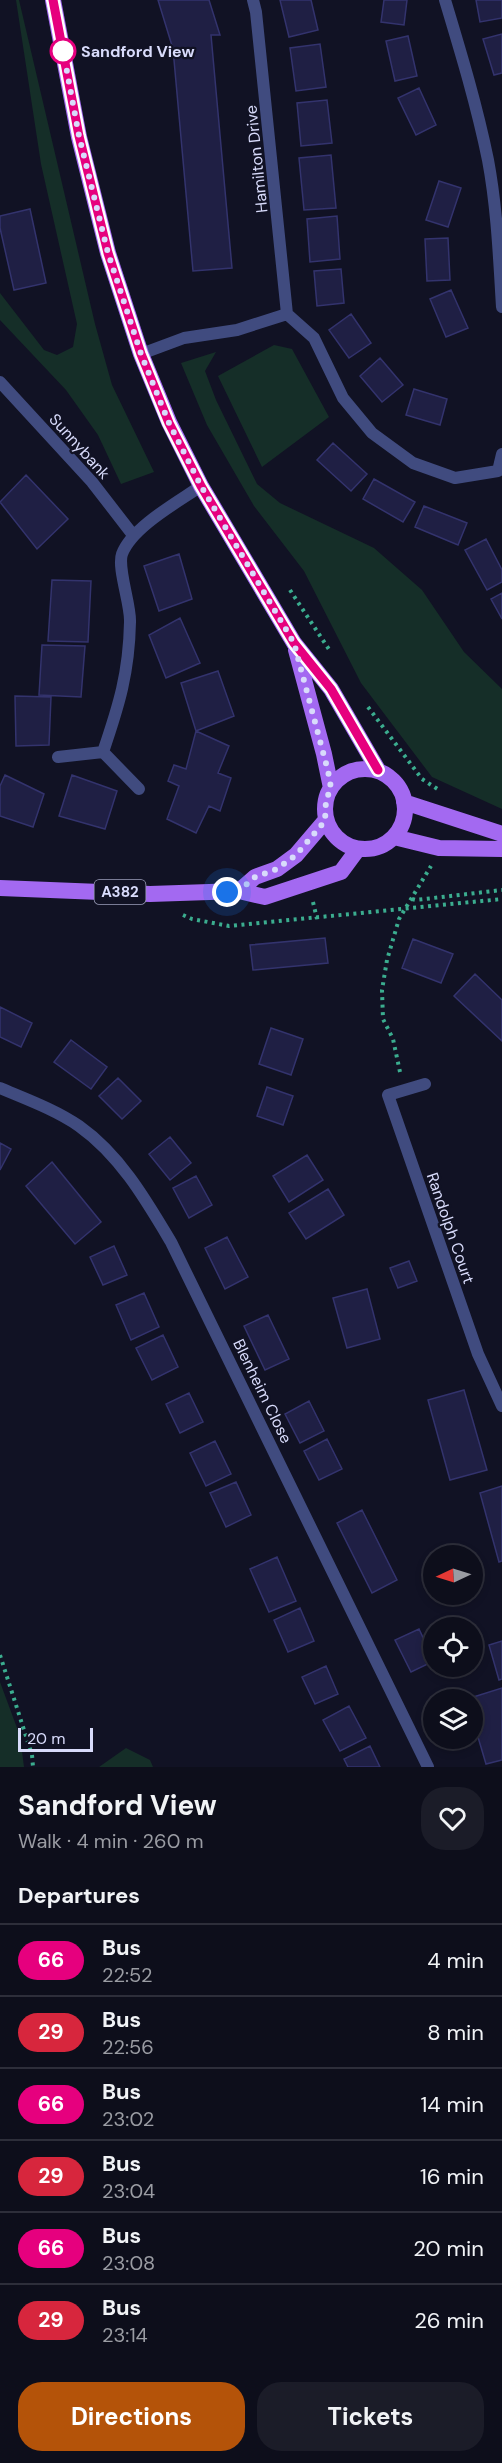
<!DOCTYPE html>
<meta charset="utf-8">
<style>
body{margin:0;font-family:"DM Sans",sans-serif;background:#1b1c28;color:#f1f3f6;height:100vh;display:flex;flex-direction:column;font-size:22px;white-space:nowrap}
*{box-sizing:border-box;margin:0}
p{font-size:20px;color:#9a9ca3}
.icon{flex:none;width:33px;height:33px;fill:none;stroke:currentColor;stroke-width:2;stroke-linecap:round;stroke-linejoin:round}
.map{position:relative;height:1767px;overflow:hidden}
.side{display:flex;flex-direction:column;background:#0d0e1b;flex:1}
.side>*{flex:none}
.badge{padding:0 12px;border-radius:20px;font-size:21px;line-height:39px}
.needle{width:39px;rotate:266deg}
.fabs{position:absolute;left:423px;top:1545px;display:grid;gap:12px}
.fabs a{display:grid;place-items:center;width:60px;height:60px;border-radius:50%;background:#0d0e1b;box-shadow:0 3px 9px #0003,0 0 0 2px #2d2e3a;font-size:30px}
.scale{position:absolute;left:18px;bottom:15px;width:75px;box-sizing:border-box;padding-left:6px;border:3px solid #d8dbfb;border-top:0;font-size:16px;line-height:21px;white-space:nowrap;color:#d8dbfb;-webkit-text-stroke:4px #111224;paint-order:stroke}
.you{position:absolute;width:30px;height:30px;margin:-15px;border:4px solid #fff;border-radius:50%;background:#1a73e8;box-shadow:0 0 0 9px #1a73e833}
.map>.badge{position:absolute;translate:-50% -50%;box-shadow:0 0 0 3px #fff}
h2{padding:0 18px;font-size:22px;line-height:54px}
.round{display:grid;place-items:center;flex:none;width:63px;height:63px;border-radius:24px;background:#1b1c28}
.head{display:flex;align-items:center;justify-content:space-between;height:102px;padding:0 18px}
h1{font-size:28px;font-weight:700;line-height:45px}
.action{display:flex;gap:12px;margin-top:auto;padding:12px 18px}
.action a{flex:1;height:69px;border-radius:24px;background:#b45309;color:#fff;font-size:24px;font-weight:700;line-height:69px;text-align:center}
.action a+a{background:#1b1c28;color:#f1f3f6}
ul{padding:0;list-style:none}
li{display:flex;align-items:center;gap:18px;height:72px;padding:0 18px;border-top:2px solid #2d2e3a}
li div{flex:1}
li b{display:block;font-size:22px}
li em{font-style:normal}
li .badge{min-width:66px;font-weight:700;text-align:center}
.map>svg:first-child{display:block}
</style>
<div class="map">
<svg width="502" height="1767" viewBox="0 0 502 1767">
<rect width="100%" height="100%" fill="#111224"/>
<path fill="#152e28" d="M 16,0 L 19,0 L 95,324 L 112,385 L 154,472 L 121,484 L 98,435 L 66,390 L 0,320 L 0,293 L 44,350 L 57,355 L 73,347 L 77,324 L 41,164 Z
M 274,345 L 292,349 L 329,417 L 262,467 L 218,376 Z
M 216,352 L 205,371 L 216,400 L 257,484 L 280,503 L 374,548 L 422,590 L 464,652 L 502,689 L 502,809 L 432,777 L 361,683 L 304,571 L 254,506 L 207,425 L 181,363 Z
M 0,1682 L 20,1736 L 24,1767 L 0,1767 Z
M 126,1748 L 150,1760 L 153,1767 L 99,1767 Z"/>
<path fill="#1f1f44" stroke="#33336d" stroke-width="1.5" d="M 158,0 L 209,0 L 220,35 L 211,35 L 232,268 L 193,271 L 173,49 Z
M 280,0 L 311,0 L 318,30 L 289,37 Z
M 384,0 L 407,0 L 404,25 L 381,22 Z
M 476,0 L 502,0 L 502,18 L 480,22 Z
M 502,34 L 502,73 L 494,75 L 483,39 Z
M 408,36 L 417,76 L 395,81 L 386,41 Z
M 320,44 L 326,87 L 296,91 L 290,48 Z
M 419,88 L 436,125 L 416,135 L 398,98 Z
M 327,100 L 332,143 L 301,146 L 297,103 Z
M 331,155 L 336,208 L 304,210 L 299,158 Z
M 439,181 L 461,188 L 448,227 L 426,220 Z
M 30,209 L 46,283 L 14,290 L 0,228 L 0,216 Z
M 337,216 L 340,259 L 310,262 L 307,219 Z
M 448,238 L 450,280 L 427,281 L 425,239 Z
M 341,269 L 344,303 L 317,306 L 314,271 Z
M 451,290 L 468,328 L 446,337 L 430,299 Z
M 351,314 L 371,343 L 349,358 L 329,330 Z
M 380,358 L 403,385 L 382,402 L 360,376 Z
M 414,389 L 447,399 L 440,425 L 406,415 Z
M 333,443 L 367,474 L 351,491 L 317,460 Z
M 26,475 L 68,519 L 37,549 L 0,502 Z
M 374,479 L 415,502 L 403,522 L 363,499 Z
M 424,506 L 467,523 L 458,545 L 415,527 Z
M 486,539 L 502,570 L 502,582 L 487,590 L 465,550 Z
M 179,554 L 192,599 L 159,611 L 144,566 Z
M 52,580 L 91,581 L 88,642 L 48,641 Z
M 502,593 L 502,619 L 491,599 Z
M 180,618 L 200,663 L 166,678 L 149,635 Z
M 42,645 L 85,646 L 81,697 L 39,695 Z
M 218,671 L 234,716 L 196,731 L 181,683 Z
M 15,696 L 51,697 L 49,745 L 16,746 Z
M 196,731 L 229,746 L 218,773 L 231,778 L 220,811 L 209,806 L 196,833 L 167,819 L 179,786 L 168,781 L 174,765 L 186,769 Z
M 5,775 L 44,794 L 33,827 L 0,816 L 0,786 Z
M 72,775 L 117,791 L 105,829 L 59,816 Z
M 325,938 L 328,963 L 253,970 L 250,945 Z
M 413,939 L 453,954 L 441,983 L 402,968 Z
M 475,974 L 502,1000 L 502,1041 L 454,996 Z
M 0,1007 L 32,1023 L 21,1047 L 0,1037 Z
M 271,1028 L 303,1039 L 291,1075 L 259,1064 Z
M 71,1040 L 107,1067 L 91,1089 L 54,1062 Z
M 118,1078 L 141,1101 L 122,1119 L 99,1096 Z
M 267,1087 L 293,1096 L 283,1125 L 257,1116 Z
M 170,1137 L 191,1163 L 170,1180 L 149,1154 Z
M 0,1143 L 11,1149 L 0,1170 Z
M 307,1155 L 323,1180 L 289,1202 L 273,1176 Z
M 52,1162 L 101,1222 L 75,1244 L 26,1186 Z
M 196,1176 L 212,1205 L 189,1218 L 173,1188 Z
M 328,1189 L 344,1215 L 306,1239 L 289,1213 Z
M 227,1237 L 248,1277 L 225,1289 L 205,1248 Z
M 114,1246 L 127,1275 L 103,1285 L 90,1257 Z
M 409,1261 L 417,1281 L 398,1288 L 390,1268 Z
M 367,1289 L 380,1339 L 347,1348 L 333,1298 Z
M 144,1293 L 159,1327 L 131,1340 L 116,1305 Z
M 268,1315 L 289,1359 L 265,1370 L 244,1326 Z
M 163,1335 L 178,1367 L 152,1380 L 136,1348 Z
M 464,1390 L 487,1470 L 450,1480 L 428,1400 Z
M 189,1393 L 203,1422 L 180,1433 L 166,1404 Z
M 309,1401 L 324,1431 L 300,1443 L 285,1414 Z
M 327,1439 L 342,1469 L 319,1480 L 304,1451 Z
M 215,1441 L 231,1474 L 206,1486 L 190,1453 Z
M 236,1482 L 251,1515 L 226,1527 L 210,1493 Z
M 502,1486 L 502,1561 L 499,1562 L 480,1493 Z
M 362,1510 L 397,1580 L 372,1593 L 337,1523 Z
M 277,1557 L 296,1601 L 269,1612 L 250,1569 Z
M 300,1608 L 314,1641 L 288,1652 L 274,1620 Z
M 419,1629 L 434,1661 L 411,1672 L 395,1640 Z
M 502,1641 L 502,1679 L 499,1680 L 489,1645 Z
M 326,1666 L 338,1694 L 315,1704 L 302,1677 Z
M 502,1688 L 502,1760 L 486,1764 L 472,1717 L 472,1700 L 467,1699 Z
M 349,1706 L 366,1738 L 340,1751 L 323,1720 Z
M 370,1746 L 380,1767 L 348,1767 L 344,1759 Z"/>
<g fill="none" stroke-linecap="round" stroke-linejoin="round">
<path stroke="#3bad8f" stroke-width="4" stroke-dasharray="3 4.5" stroke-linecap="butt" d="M 290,590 L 330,651
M 368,707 L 422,779 L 439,790
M 412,899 L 416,900 L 502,890
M 313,902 L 317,919
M 183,915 L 192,919 L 229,926 L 502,899
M 400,1072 L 393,1039 L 383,1019 L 382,990 L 387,960 L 399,919 L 431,866
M 0,1655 L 32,1755 L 33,1767"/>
<path stroke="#404b7f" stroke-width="12" d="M 253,0 L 256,12 L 287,314
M 445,0 C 461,53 477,106 488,160 C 497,208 499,258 502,307
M 287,314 L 314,338 L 343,398 L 372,433 L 413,463 L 455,478 L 498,471 L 502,454
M 141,354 L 184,338 L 237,330 L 287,314
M 0,382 L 92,482 L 133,535
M 103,752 L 139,789
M 58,757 L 103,752 C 119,705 129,673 130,622 C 131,605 117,568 122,554 C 132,527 178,502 201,486
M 425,1084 L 388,1095 L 478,1354 L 502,1406
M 0,1088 C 26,1099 56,1110 79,1126 C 120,1155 146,1200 171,1242 L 428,1767"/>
<path stroke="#a369f1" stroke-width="16" d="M 53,0 L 79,137 L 108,253 L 141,354 L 169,422 L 201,486 L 294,643 L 331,689 L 378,770
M 296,650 L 324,754 L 331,788
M325 809a40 40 0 1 1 80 0a40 40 0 1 1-80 0Z
M 404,802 L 502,834
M 394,837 L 439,848 L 502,849
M 0,888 L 150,894 L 239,891 L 265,897 L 341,872 L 358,849
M 239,891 L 255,877 L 277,869 L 296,855 L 325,821"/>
</g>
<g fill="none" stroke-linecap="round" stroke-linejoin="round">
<g stroke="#fff" stroke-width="14">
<path id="line" d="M 53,0 L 79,136 L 108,253 L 141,354 L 169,423 L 201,486 L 294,643 L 331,689 L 378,770"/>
</g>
<use href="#line" stroke="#e6007e" stroke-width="9"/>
<path stroke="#d8dbfb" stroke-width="6" stroke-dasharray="0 10.8" d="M 63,51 L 62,45 L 79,136 L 108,253 L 141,354 L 169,423 L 201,486 L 294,643 L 328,771 L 331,788 L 326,800 L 325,821 L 296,855 L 277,869 L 255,877 L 239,891 L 227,892"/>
</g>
<circle fill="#fff" stroke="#e6007e" stroke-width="3" cx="63" cy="51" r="12"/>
<g text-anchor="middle" stroke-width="4.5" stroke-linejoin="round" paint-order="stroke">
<rect fill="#111224" stroke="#9c9fba" stroke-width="1.5" x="94.5" y="880" width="51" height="24" rx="4.5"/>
<g font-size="15" font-weight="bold" fill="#d8dbfb">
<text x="120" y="897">A382</text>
</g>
<g font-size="16" font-weight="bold" fill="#d8dbfb" stroke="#111224" text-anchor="start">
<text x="81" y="57">Sandford View</text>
</g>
<g font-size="16" fill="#d8dbfb" stroke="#111224">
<text transform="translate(256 159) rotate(-96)" y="6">Hamilton Drive</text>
<text transform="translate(80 446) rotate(48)" y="6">Sunnybank</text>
<text transform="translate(451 1228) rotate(71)" y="6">Randolph Court</text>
<text transform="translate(263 1391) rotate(64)" y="6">Blenheim Close</text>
</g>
</g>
</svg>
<div class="fabs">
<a><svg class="needle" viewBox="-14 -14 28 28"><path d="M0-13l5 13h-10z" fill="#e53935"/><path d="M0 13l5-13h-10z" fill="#9a9ca3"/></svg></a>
<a><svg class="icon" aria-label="locate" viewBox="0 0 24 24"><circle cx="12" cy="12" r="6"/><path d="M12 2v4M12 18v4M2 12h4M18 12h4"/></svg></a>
<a><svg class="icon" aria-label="layers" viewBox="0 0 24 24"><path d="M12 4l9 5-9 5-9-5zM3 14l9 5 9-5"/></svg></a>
</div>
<div class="scale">20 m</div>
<div class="you" style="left:227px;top:892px"></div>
</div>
<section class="side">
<div class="head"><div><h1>Sandford View</h1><p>Walk · 4 min · 260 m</p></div><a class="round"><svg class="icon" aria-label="heart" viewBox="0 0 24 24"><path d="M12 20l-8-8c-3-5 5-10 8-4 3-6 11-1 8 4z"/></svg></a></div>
<h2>Departures</h2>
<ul>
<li><span class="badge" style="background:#e6007e;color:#fff">66</span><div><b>Bus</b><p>22:52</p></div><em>4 min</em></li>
<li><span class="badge" style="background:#d7263d;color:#fff">29</span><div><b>Bus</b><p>22:56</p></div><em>8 min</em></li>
<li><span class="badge" style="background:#e6007e;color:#fff">66</span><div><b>Bus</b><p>23:02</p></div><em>14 min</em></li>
<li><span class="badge" style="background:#d7263d;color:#fff">29</span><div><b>Bus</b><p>23:04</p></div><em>16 min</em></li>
<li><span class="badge" style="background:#e6007e;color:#fff">66</span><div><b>Bus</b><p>23:08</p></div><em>20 min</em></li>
<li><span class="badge" style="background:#d7263d;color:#fff">29</span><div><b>Bus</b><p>23:14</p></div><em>26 min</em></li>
</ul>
<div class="action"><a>Directions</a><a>Tickets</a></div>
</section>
